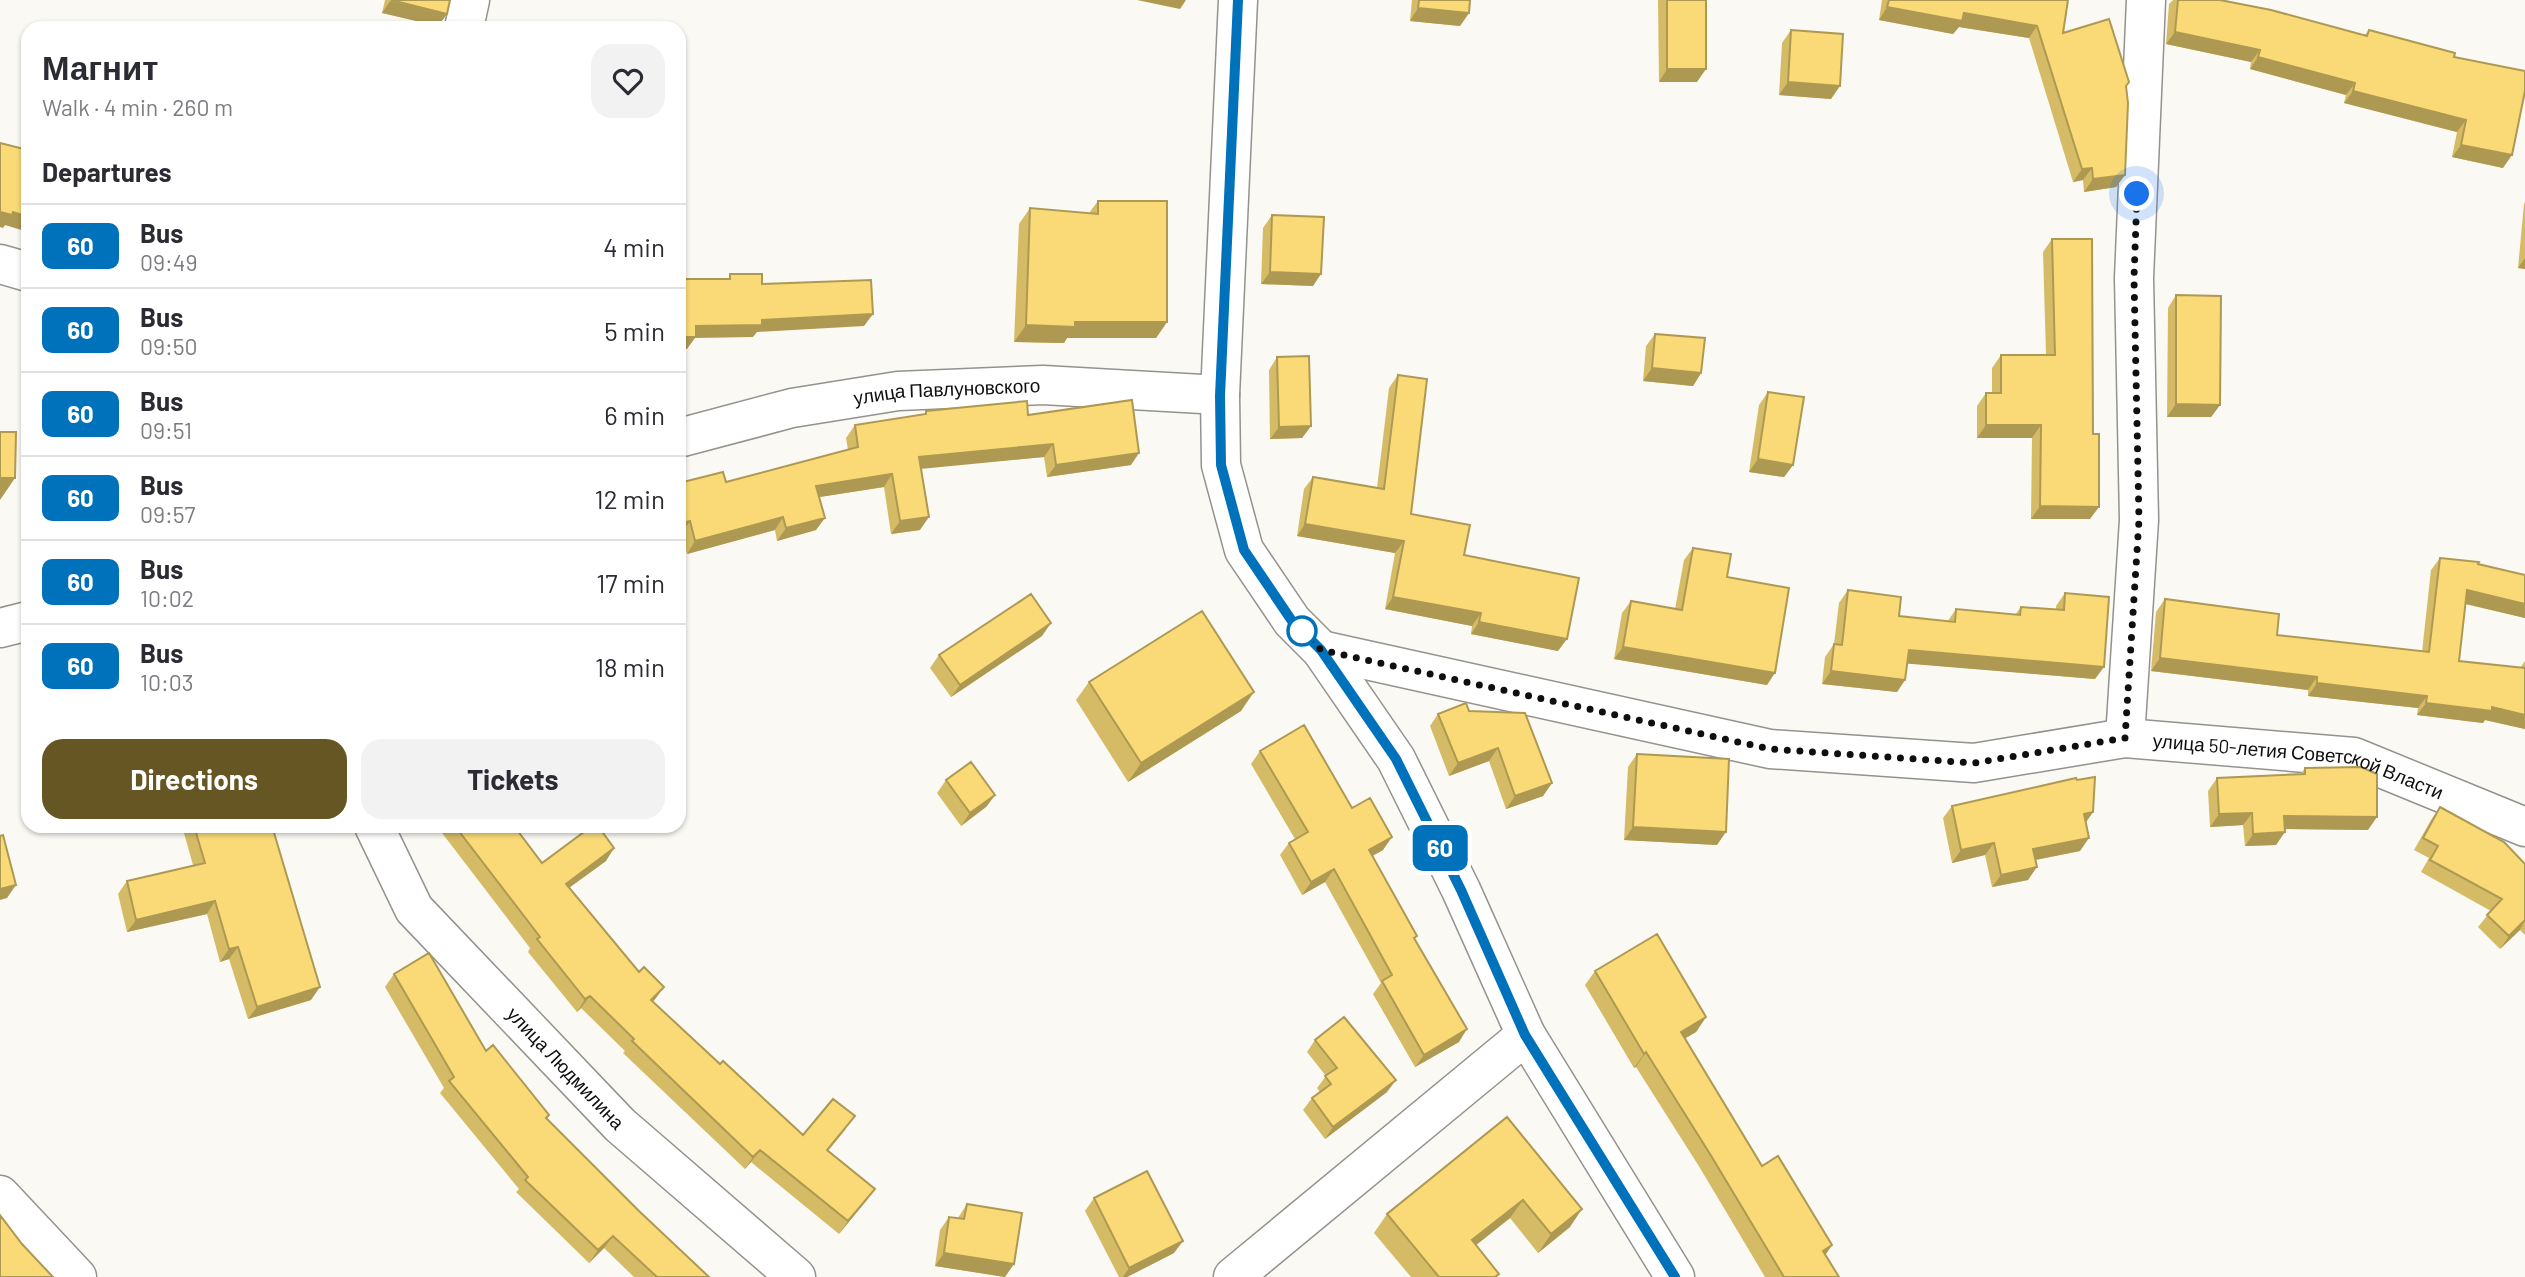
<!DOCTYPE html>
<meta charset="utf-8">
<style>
body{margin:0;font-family:Barlow,sans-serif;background:#f2f2f3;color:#2b2b33;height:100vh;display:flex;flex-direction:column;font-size:26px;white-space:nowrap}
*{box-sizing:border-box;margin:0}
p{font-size:23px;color:#7c7c81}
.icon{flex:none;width:38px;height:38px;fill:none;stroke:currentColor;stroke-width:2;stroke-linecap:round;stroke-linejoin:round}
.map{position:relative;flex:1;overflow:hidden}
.drawer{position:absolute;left:21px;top:21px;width:665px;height:812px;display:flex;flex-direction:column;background:#fff;border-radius:21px;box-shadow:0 2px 5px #0004}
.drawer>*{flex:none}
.badge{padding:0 14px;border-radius:10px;font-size:24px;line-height:46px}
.you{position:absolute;width:35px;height:35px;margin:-18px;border:5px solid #fff;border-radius:50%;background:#1a73e8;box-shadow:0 0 0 10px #1a73e833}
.map>.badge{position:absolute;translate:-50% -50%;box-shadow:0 0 0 4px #fff}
h2{padding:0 21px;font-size:26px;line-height:63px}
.round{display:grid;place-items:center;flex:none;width:74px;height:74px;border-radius:21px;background:#f2f2f3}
.overview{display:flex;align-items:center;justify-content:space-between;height:119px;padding:0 21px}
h1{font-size:33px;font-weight:700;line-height:52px}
.primary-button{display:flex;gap:14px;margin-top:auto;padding:14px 21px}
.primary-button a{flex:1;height:80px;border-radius:21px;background:#665623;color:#fff;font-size:28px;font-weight:700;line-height:80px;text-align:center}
.primary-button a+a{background:#f2f2f3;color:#2b2b33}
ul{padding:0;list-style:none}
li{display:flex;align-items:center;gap:21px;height:84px;padding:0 21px;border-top:2px solid #e1e1e2}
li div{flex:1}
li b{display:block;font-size:26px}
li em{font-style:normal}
li .badge{min-width:77px;font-weight:700;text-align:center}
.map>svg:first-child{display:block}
</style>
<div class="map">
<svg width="2525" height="1277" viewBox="0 0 2525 1277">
<rect width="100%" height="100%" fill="#faf9f4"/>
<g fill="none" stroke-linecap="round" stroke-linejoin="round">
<g stroke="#94928e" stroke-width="41">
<g id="minor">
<path d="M 1238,0 L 1220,395 L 1221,465 L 1244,550 L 1292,621 L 1321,650 L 1396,759 L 1461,890 L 1526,1035 L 1675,1277"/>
<path d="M 464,28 L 470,0"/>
<path d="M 0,264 L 28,272"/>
<path id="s1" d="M 679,438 L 792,408 L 898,391 L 1043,385 L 1220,395"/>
<path d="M 0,628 L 28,621"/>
<path id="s2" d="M 1321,650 L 1770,749 L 1974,763 L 2125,738 L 2354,757 L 2525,827"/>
<path d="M 2125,738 L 2139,520 L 2134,278 L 2146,0"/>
<path id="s3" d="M 374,826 L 414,909 L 620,1125 L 796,1277"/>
<path d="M 0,1195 L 77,1277"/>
<path d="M 1233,1277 L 1526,1035"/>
</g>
</g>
<use href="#minor" stroke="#fff" stroke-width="38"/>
</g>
<path fill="#d6bb66" d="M 385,0 L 450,0 L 447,14 L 438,26 L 382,13 Z
M 1412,0 L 1470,0 L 1469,13 L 1460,26 L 1410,21 Z
M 1658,0 L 1706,0 L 1697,82 L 1659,82 Z
M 1882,0 L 2068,0 L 2063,33 L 2126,87 L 2125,175 L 2116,187 L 2084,192 L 2083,180 L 2073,182 L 2029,38 L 1959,27 L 1953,34 L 1879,20 Z
M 2173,0 L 2220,0 L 2365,35 L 2369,30 L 2454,57 L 2503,168 L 2452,157 L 2457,132 L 2344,103 L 2346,95 L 2250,69 L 2251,62 L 2166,44 L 2169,4 Z
M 1791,30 L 1831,99 L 1779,95 L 1782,43 Z
M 1098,201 L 1167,322 L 1156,338 L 1067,338 L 1064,343 L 1014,342 L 1019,224 L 1030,208 L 1089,213 Z
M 2525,202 L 2525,269 L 2518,268 L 2524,204 Z
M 1272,215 L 1313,286 L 1261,284 L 1263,228 Z
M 2052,239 L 2090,519 L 2031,519 L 2032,438 L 1977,438 L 1977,406 L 1986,393 L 1992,393 L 1992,368 L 2001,355 L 2046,355 L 2043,252 Z
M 2176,295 L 2220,405 L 2211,417 L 2167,417 L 2168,308 Z
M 1655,334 L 1701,373 L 1693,386 L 1643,381 L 1646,346 Z
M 1277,357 L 1311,426 L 1302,438 L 1270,439 L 1269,370 Z
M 1398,375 L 1411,514 L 1464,555 L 1558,651 L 1471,634 L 1472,626 L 1385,609 L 1395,553 L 1297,536 L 1304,489 L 1313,477 L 1377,488 L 1389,388 Z
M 1768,392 L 1793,465 L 1784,477 L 1749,472 L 1759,405 Z
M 926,411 L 1028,415 L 1131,465 L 1047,477 L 1044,457 L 921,468 L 920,530 L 891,534 L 884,487 L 819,497 L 816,530 L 777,541 L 775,530 L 687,554 L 681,534 L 679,534 L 679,483 L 726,482 L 848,450 L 846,438 L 855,425 L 924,414 Z
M 1693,548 L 1727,577 L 1767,685 L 1614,659 L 1622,613 L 1631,601 L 1675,609 L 1684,560 Z
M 2440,558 L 2478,564 L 2525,575 L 2525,618 L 2465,604 L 2459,661 L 2520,668 L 2525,661 L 2525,729 L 2485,720 L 2483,723 L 2417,715 L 2418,708 L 2308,696 L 2308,690 L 2151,671 L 2156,612 L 2165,599 L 2277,635 L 2422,652 L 2431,570 Z
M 1848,590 L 1899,616 L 1948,621 L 1956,609 L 2015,615 L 2021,607 L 2056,610 L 2056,606 L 2065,593 L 2095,679 L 1907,663 L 1905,680 L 1897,692 L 1822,684 L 1825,657 L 1834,644 L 1839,603 Z
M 1042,636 L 951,697 L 930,668 L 939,655 Z
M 1089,682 L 1241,711 L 1128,782 L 1076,700 Z
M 1469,711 L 1552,783 L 1543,796 L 1506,809 L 1489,761 L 1449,776 L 1430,726 L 1438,714 Z
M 1260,751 L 1352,808 L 1383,850 L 1372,856 L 1417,936 L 1415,939 L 1459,1042 L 1415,1067 L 1373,994 L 1381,983 L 1325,882 L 1302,895 L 1280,855 L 1289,843 L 1295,839 L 1251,764 Z
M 1637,754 L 1717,845 L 1624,840 L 1628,767 Z
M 2305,768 L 2368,830 L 2285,829 L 2276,845 L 2245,846 L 2243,825 L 2210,827 L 2208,791 L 2217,778 L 2300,775 Z
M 946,780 L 995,795 L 986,807 L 961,826 L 937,793 Z
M 1952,806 L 2093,812 L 2086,822 L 2080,851 L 2036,860 L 2028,880 L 1992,887 L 1985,855 L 1952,863 L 1943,818 Z
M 2440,807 L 2525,864 L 2525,935 L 2520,930 L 2500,949 L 2478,927 L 2491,911 L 2421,872 L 2429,858 L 2414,850 L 2431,820 Z
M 182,826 L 272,826 L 311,1000 L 248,1019 L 229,959 L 220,962 L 207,914 L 127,932 L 118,894 L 127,881 L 193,865 Z
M 439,826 L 514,826 L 542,863 L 606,861 L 569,887 L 639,972 L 664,987 L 653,1002 L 720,1064 L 803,1135 L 846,1129 L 828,1151 L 875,1189 L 839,1234 L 751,1162 L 745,1169 L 623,1053 L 625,1051 L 581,1008 L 577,1012 L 528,952 L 530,948 L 442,833 Z
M 1595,971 L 1706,1017 L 1696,1032 L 1684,1039 L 1762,1166 L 1832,1245 L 1825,1255 L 1839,1277 L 1765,1277 L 1700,1168 L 1636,1067 L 1634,1068 L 1585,985 Z
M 394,974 L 486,1051 L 549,1115 L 547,1119 L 639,1211 L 709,1277 L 634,1277 L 604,1248 L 589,1263 L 516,1192 L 519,1189 L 440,1093 L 444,1088 L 385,987 Z
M 1315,1040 L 1387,1092 L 1325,1139 L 1303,1110 L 1312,1098 L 1320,1092 L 1317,1088 L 1326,1076 L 1307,1052 Z
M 1507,1117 L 1570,1227 L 1538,1253 L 1510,1218 L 1476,1245 L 1497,1277 L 1411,1277 L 1374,1233 L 1387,1214 Z
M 1094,1198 L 1174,1253 L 1127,1277 L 1119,1277 L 1085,1211 Z
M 967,1204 L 1005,1277 L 935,1266 L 940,1230 L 949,1217 L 958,1218 Z"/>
<path fill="#ae9953" d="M 1137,0 L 1186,0 L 1180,9 Z
M 390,1 L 447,14 L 438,26 L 382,13 Z
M 1887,7 L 1964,13 L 2037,26 L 2029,38 L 1959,27 L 1953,34 L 1879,20 Z
M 1418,8 L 1469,13 L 1460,26 L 1410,21 Z
M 2175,32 L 2260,50 L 2251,62 L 2166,44 Z
M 2258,57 L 2355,83 L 2346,95 L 2250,69 Z
M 1667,69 L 1706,69 L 1697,82 L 1659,82 Z
M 1788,82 L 1840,86 L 1831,99 L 1779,95 Z
M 2353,91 L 2466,120 L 2457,132 L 2344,103 Z
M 2461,145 L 2512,155 L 2503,168 L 2452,157 Z
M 2092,168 L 2083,180 L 2073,182 L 2082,169 Z
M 2125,175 L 2116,187 L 2084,192 L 2093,179 Z
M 0,212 L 13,212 L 28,217 L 28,232 L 5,225 L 3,228 L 0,227 Z
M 2525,258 L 2525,269 L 2518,268 Z
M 1270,272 L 1321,274 L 1313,286 L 1261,284 Z
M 873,314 L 864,326 L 757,332 L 753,337 L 695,338 L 687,349 L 679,349 L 679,337 L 696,326 L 762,320 Z
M 1075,322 L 1167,322 L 1156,338 L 1067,338 L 1064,343 L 1014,342 L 1026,325 Z
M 1652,368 L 1701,373 L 1693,386 L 1643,381 Z
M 2176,404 L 2220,405 L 2211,417 L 2167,417 Z
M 1986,425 L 2041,425 L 2032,438 L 1977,438 Z
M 1311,426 L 1302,438 L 1270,439 L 1279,427 Z
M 1053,444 L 1044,457 L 910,470 L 919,457 Z
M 1139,453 L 1131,465 L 1047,477 L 1056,465 Z
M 1758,459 L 1793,465 L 1784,477 L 1749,472 Z
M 892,474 L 884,487 L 807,499 L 816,486 Z
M 0,478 L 15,478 L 0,500 Z
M 2040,506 L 2099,507 L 2090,519 L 2031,519 Z
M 783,517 L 775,530 L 687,554 L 695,541 Z
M 929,517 L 920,530 L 891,534 L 900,521 Z
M 825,518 L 816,530 L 777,541 L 786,528 Z
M 690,521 L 681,534 L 679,534 L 679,524 Z
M 1305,524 L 1404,541 L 1395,553 L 1297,536 Z
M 2467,590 L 2525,604 L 2525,618 L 2458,602 Z
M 1393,597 L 1481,613 L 1472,626 L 1385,609 Z
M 1479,622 L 1567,639 L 1558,651 L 1471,634 Z
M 1051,623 L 1042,636 L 951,697 L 960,685 Z
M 1623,647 L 1775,673 L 1767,685 L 1614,659 Z
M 1909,650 L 2104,667 L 2095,679 L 1900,663 Z
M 2160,658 L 2317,677 L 2308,690 L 2151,671 Z
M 1831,671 L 1905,680 L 1897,692 L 1822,684 Z
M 2317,683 L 2427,696 L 2418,708 L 2308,696 Z
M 1254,692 L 1241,711 L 1128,782 L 1141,763 Z
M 2426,703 L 2492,707 L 2525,715 L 2525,729 L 2485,720 L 2483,723 L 2417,715 Z
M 1498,748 L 1489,761 L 1449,776 L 1458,763 Z
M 1552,783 L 1543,796 L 1506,809 L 1515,796 Z
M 995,795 L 986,807 L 961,826 L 970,813 Z
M 2093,812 L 2084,825 L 2084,814 Z
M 2252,813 L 2243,825 L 2210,827 L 2219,814 Z
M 2284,816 L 2377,817 L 2368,830 L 2275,829 Z
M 1633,827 L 1726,832 L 1717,845 L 1624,840 Z
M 2285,832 L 2276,845 L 2245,846 L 2253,834 Z
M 1392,837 L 1383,850 L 1360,863 L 1369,850 Z
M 2089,838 L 2080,851 L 2025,862 L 2033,849 Z
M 1994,843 L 1985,855 L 1952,863 L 1961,850 Z
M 614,848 L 606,861 L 558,896 L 566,884 Z
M 2037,867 L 2028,880 L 1992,887 L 2001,875 Z
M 1334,869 L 1325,882 L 1302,895 L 1311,882 Z
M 16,885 L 7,898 L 0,900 L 0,889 Z
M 215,901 L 207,914 L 127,932 L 136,920 Z
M 2525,920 L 2520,930 L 2500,949 L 2509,936 Z
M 238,947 L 229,959 L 220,962 L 229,949 Z
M 320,987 L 311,1000 L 248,1019 L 257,1007 Z
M 664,987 L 655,999 L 642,1012 L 651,1000 Z
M 590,996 L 581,1008 L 577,1012 L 585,999 Z
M 1706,1017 L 1696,1032 L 1670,1047 L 1681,1032 Z
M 1467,1029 L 1459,1042 L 1415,1067 L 1424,1055 Z
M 1646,1052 L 1636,1067 L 1634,1068 L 1644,1054 Z
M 1396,1080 L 1387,1092 L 1325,1139 L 1333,1127 Z
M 760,1150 L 751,1162 L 745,1169 L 753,1157 Z
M 875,1189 L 866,1201 L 839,1234 L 848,1221 Z
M 1523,1200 L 1510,1218 L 1460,1258 L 1472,1240 Z
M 1582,1209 L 1570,1227 L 1538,1253 L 1551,1234 Z
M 613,1236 L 604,1248 L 589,1263 L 598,1250 Z
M 1183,1241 L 1174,1253 L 1127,1277 L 1123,1277 L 1129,1268 Z
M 1832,1245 L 1822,1260 L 1823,1251 Z
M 944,1253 L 1014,1264 L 1005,1277 L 935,1266 Z"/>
<path fill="#f9da77" stroke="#ae9953" stroke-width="2" d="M 391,0 L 450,0 L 447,14 Z
M 1419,0 L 1470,0 L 1469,13 L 1418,8 Z
M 1667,0 L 1706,0 L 1706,69 L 1667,69 Z
M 1889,0 L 2068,0 L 2063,33 L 2109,19 L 2129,82 L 2126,86 L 2128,103 L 2125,175 L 2093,179 L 2092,168 L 2082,169 L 2037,26 L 1964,13 L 1962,21 L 1887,7 Z
M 2178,0 L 2220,0 L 2271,10 L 2367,36 L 2369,30 L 2455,53 L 2454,57 L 2525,71 L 2525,91 L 2512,155 L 2461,145 L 2466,120 L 2353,91 L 2355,83 L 2258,57 L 2260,50 L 2175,32 Z
M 1791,30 L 1843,34 L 1840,86 L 1788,82 Z
M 0,143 L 28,150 L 22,176 L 28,178 L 28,217 L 13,212 L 12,215 L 0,212 Z
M 1098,201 L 1167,201 L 1167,322 L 1075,322 L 1075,327 L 1026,325 L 1030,208 L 1098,214 Z
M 1272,215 L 1324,217 L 1321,274 L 1270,272 Z
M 2052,239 L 2092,239 L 2093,434 L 2099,434 L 2099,507 L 2040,506 L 2041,425 L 1986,425 L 1986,393 L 2001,393 L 2001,355 L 2055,355 Z
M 730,274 L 762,274 L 762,284 L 871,280 L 873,314 L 762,320 L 762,325 L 696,326 L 696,337 L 679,337 L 679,279 L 730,279 Z
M 2176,295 L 2221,296 L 2220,405 L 2176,404 Z
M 1655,334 L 1705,338 L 1701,373 L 1652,368 Z
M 1309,356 L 1311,426 L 1279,427 L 1277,357 Z
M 1398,375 L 1427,379 L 1411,514 L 1470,525 L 1464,555 L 1579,578 L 1567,639 L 1479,622 L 1481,613 L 1393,597 L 1404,541 L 1305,524 L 1313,477 L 1384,489 Z
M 1768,392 L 1804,397 L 1793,465 L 1758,459 Z
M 1132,400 L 1139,453 L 1056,465 L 1053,444 L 919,457 L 929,517 L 900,521 L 892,474 L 816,486 L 825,518 L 786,528 L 783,517 L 695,541 L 690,521 L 679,524 L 679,483 L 723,472 L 726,482 L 858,447 L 855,425 L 926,414 L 926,411 L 1027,401 L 1028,415 Z
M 0,432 L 16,432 L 15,478 L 0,478 Z
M 1693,548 L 1731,554 L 1727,577 L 1789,588 L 1775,673 L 1623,647 L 1631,601 L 1682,610 Z
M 2440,558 L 2479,562 L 2478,564 L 2525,575 L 2525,604 L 2467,590 L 2459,661 L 2525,668 L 2525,715 L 2492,707 L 2492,711 L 2426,703 L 2427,696 L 2317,683 L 2317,677 L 2160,658 L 2165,599 L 2279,614 L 2277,635 L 2429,652 Z
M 1848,590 L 1901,597 L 1899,616 L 1955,622 L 1956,609 L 2020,615 L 2021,607 L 2064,610 L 2065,593 L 2109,597 L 2104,667 L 1909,650 L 1905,680 L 1831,671 L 1834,644 L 1842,645 Z
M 1031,594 L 1051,623 L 960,685 L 939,655 Z
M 1202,611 L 1254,692 L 1141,763 L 1089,682 Z
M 1466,703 L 1469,711 L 1525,713 L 1552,783 L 1515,796 L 1498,748 L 1458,763 L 1438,714 Z
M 1304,725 L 1352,808 L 1370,798 L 1392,837 L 1369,850 L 1417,936 L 1414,938 L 1467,1029 L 1424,1055 L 1382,981 L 1392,975 L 1334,869 L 1311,882 L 1289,843 L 1308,832 L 1260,751 Z
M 1637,754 L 1729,759 L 1726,832 L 1633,827 Z
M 971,762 L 995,795 L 970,813 L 946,780 Z
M 2361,767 L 2377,774 L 2377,817 L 2284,816 L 2285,832 L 2253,834 L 2252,813 L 2219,814 L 2217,778 L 2305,774 L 2305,768 Z
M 2095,777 L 2093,812 L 2084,814 L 2089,838 L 2033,849 L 2037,867 L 2001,875 L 1994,843 L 1961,850 L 1952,806 L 2076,778 L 2077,780 Z
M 2440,807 L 2504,842 L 2525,864 L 2525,920 L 2509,936 L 2487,915 L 2502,899 L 2430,860 L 2438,846 L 2423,838 Z
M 194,826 L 272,826 L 320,987 L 257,1007 L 238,947 L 229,949 L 215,901 L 136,920 L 127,881 L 205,863 Z
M 455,826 L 514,826 L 542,863 L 592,826 L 598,826 L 614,848 L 566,884 L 639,972 L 644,967 L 664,987 L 651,1000 L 720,1064 L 723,1061 L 803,1135 L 833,1099 L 855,1116 L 827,1150 L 875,1189 L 848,1221 L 760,1150 L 753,1157 L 632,1041 L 634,1039 L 590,996 L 585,999 L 537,939 L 540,937 Z
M 3,835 L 16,885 L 0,889 L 0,836 Z
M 1657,934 L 1706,1017 L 1681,1032 L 1762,1166 L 1778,1156 L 1832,1245 L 1823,1251 L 1839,1277 L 1784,1277 L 1710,1154 L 1646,1052 L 1644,1054 L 1595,971 Z
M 429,953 L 486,1051 L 493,1045 L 549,1115 L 546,1118 L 639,1211 L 709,1277 L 657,1277 L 613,1236 L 598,1250 L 525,1180 L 528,1177 L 449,1081 L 454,1077 L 394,974 Z
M 1344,1017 L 1396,1080 L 1333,1127 L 1312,1098 L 1331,1084 L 1325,1076 L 1337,1068 L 1315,1040 Z
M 1507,1117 L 1582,1209 L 1551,1234 L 1523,1200 L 1472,1240 L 1499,1274 L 1495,1277 L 1439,1277 L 1387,1214 Z
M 1147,1171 L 1183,1241 L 1129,1268 L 1094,1198 Z
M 967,1204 L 1022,1213 L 1014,1264 L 944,1253 L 949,1217 L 964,1219 Z
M 0,1215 L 22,1244 L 53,1277 L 0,1277 Z"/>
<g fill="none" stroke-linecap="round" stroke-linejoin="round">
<g stroke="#fff" stroke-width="16">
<path id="line" d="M 1238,0 L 1220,396 L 1221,465 L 1244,550 L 1292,621 L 1321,650 L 1396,759 L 1461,890 L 1525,1035 L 1675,1277"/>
</g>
<use href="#line" stroke="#0072bc" stroke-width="10"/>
<path stroke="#100f0e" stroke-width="7" stroke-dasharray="0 12.6" d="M 1302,631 L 1321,650 L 1770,749 L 1974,763 L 2125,738 L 2139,520 L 2134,278 L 2137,194"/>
</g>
<circle fill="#fff" stroke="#0072bc" stroke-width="3.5" cx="1302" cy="631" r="14"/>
<g text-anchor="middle" stroke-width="6" stroke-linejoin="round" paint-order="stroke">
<g font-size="19" fill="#100f0e" stroke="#fff">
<text dy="7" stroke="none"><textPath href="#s1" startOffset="273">улица Павлуновского</textPath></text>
<text dy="7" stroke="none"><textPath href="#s2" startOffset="994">улица 50-летия Советской Власти</textPath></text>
<text dy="7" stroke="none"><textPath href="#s3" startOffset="312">улица Людмилина</textPath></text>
</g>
</g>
</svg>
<div class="you" style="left:2137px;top:194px"></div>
<b class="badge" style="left:1440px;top:848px;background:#0072bc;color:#fff">60</b>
<section class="drawer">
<div class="overview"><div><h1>Магнит</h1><p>Walk · 4 min · 260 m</p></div><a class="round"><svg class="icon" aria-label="heart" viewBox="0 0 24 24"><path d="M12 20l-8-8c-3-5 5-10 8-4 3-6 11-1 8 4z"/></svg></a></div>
<h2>Departures</h2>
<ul>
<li><span class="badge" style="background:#0072bc;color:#fff">60</span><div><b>Bus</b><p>09:49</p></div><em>4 min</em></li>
<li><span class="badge" style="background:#0072bc;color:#fff">60</span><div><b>Bus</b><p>09:50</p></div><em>5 min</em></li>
<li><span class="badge" style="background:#0072bc;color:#fff">60</span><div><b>Bus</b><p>09:51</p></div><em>6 min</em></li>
<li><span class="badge" style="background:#0072bc;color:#fff">60</span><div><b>Bus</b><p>09:57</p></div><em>12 min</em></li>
<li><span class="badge" style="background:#0072bc;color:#fff">60</span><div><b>Bus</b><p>10:02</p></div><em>17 min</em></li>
<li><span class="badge" style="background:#0072bc;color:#fff">60</span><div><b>Bus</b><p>10:03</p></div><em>18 min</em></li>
</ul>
<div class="primary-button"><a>Directions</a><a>Tickets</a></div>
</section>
</div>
